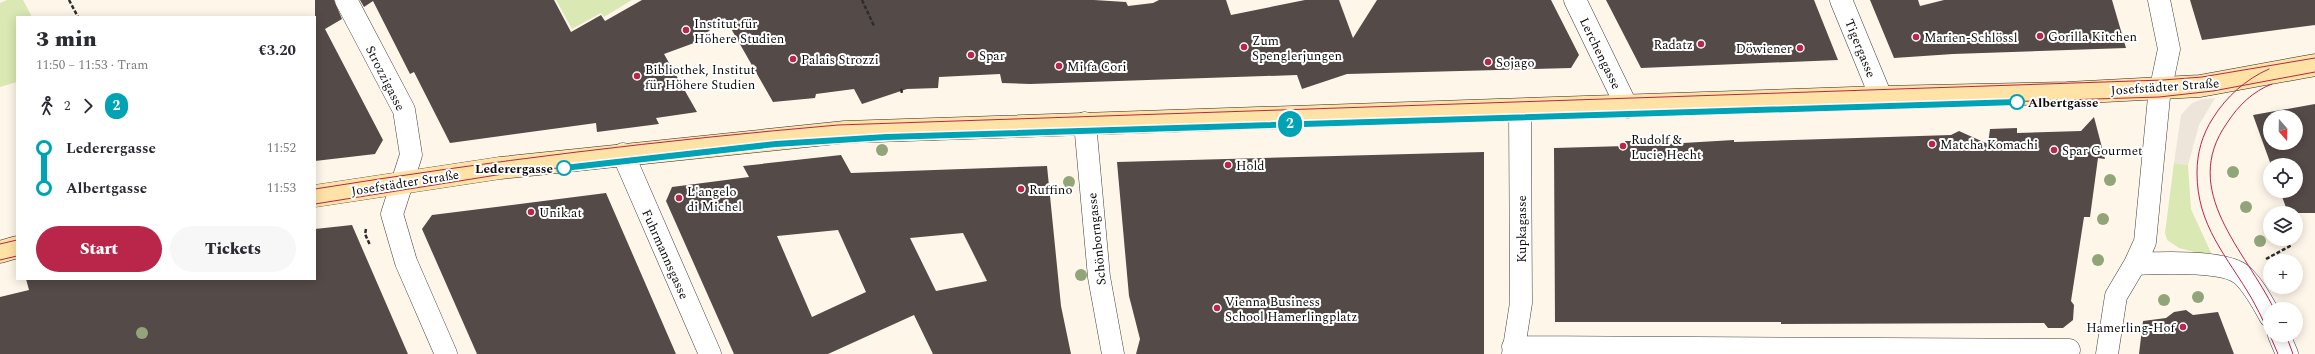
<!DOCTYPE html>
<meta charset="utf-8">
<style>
body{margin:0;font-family:Spectral,serif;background:#f7f7f7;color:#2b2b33;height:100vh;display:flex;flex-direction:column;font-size:15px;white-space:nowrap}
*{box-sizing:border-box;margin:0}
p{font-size:13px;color:#7c7c81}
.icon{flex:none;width:22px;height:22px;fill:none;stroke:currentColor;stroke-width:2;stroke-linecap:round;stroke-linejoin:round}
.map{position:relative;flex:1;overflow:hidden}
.sheet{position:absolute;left:16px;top:16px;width:300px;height:264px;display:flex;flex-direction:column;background:#fff;border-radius:0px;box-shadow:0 2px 10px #0003}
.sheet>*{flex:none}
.badge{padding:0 8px;border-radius:13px;font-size:14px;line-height:26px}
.needle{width:26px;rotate:160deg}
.controls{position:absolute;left:2263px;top:110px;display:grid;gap:8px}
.controls a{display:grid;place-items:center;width:40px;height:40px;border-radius:50%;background:#fff;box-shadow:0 2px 10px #0003;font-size:20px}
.map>.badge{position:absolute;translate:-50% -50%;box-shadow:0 0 0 2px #fff}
.legs{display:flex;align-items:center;gap:6px;height:44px;padding:0 20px;font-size:13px}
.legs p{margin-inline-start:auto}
.head{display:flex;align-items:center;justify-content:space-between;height:68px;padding:0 20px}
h1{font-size:22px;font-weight:800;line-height:30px}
.button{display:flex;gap:8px;margin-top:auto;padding:8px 20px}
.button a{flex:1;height:46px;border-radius:24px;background:#ba254a;color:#fff;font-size:16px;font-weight:800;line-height:46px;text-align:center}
.button a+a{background:#f7f7f7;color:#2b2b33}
ul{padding:0 20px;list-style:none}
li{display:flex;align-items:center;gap:14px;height:40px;font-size:15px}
li i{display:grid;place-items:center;width:6px;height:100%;margin:0 5px;background:currentColor}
li i::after{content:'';width:10px;height:10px;margin:-5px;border:3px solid;border-radius:50%;background:#fff}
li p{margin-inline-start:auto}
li:first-child i{background:linear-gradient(#0000 50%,currentColor 0)}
li:last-child i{background:linear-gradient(currentColor 50%,#0000 0)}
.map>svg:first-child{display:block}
</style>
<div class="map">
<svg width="2315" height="354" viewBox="0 0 2315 354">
<rect width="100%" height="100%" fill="#fff6ea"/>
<path fill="#dae8b4" d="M 7,0 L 23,0 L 32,17 L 17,17 L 17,82 L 0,87 L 0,3 Z
M 556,0 L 632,0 L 604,17 L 601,13 L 572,29 Z
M 2174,163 L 2188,165 L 2191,209 L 2213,257 L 2179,248 L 2167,240 L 2165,233 Z"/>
<path fill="#ede4da" d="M 2215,98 L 2199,125 L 2188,165 L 2174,163 L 2181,115 L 2192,103 L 2203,99 Z"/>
<path fill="#544a48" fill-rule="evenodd" d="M 315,0 L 334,0 L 342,19 L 325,29 L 383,140 L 375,154 L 315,161 Z
M 360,0 L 554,0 L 571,32 L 601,15 L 605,21 L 642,0 L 1094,0 L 1126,2 L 1128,6 L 1153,3 L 1159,0 L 1226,0 L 1231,15 L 1305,0 L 1339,0 L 1353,38 L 1377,0 L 1551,0 L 1579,55 L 1571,68 L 1347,74 L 1302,89 L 1297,75 L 1030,84 L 1002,83 L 1000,74 L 939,77 L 938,88 L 907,89 L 862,104 L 854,89 L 816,94 L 815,98 L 773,102 L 725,18 L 694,43 L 664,54 L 697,112 L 656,118 L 659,124 L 597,132 L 596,123 L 450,143 L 414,72 L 410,74 L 373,1 L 364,7 Z
M 1606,0 L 1814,0 L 1838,60 L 1641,68 Z
M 1870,0 L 1918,0 L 1920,6 L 1944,0 L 2112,0 L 2126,48 L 1953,54 L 1894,58 Z
M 2190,0 L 2315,0 L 2315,25 L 2202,40 Z
M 2315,104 L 2315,213 L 2288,213 L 2280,191 L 2296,191 L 2296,165 L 2271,165 L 2253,115 ZM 2270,117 L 2296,117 L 2296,143 L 2270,143 Z
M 2094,117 L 2105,159 L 2098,158 L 2090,217 L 2084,217 L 2071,301 L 2074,305 L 2073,320 L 2063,328 L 2048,328 L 2044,323 L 1781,324 L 1781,322 L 1555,322 L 1554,148 L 1626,146 L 1625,141 L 1648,141 L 1649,145 L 1734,140 L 1734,142 L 1951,135 L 1959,131 L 1988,144 L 1990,129 L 2017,128 L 2017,133 L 2081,131 Z
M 1484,152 L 1484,354 L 1136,354 L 1140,339 L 1129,296 L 1117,162 Z
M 841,155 L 851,173 L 1047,166 L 1061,306 L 1071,354 L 933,354 L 914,315 L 828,354 L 734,354 L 666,201 L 672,187 L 749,177 L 743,166 ZM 838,230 L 866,292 L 812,317 L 777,236 ZM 963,233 L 987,281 L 936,291 L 910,238 Z
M 606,193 L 676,354 L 477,354 L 422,229 L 432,215 Z
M 352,225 L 408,354 L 0,354 L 0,297 L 29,290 L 26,279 L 315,279 L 315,229 Z
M 2186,310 L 2193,315 L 2218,312 L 2234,354 L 2139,354 L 2143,321 L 2166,318 L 2174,312 Z"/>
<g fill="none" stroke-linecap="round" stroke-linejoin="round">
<g stroke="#3e3e3e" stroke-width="23">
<path id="street" d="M 346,0 L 404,110 L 411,155 L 392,214 L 406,262 L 446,354
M 1575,0 L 1627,107
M 1841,0 L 1881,97
M 1085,123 L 1099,277 L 1113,354
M 623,154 L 710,354
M 2135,264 C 2158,263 2225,260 2242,275 C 2254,286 2262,302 2270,316
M 2279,335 L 2287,354
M 1513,347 L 2069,350
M 1513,354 L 1521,303 L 1520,110
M 2107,354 L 2116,296 L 2135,264 L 2145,242 L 2159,97 L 2169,49 L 2159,0"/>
</g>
<g stroke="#2d2d2d" stroke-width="23">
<path id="secondary" d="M 315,196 L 500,168 L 845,132 L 1881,97 L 2067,93 L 2200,86 L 2315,65
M 0,252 L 17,247"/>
</g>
<path stroke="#2d2d2d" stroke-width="2.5" stroke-dasharray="4 2" stroke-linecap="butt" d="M 69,0 L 78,17
M 862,0 L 874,26
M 901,89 L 902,93
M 366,229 L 365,234 L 370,245
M 2266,259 L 2292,245"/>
<use href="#street" stroke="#fff" stroke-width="22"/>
<use href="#secondary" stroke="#ffe2a5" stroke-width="22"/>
<path stroke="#ba254a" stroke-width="1" d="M 2269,69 C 2246,79 2226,97 2213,118 C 2202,135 2197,153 2197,173 C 2197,226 2227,256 2252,299 C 2262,317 2270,335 2278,354
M 2272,84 C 2253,91 2238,106 2227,123 C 2179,191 2246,251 2274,309
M 315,189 C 489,161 663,140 838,125 L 2163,80 L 2202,77 L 2315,58
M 315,204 L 503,174 L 776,144 L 859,138 L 2159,97 L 2213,91 L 2315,72
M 0,244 L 17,240
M 0,260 L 17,256
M 2286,335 L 2293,354"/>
</g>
<g fill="#92a579">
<circle cx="882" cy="150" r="6"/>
<circle cx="2233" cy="172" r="6"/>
<circle cx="2110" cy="180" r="6"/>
<circle cx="1069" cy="182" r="6"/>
<circle cx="2246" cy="207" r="6"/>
<circle cx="2103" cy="219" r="6"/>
<circle cx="2260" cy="241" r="6"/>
<circle cx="2098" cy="260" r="6"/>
<circle cx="1081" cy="275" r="6"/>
<circle cx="2198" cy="297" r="6"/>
<circle cx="2164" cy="300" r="6"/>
<circle cx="142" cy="333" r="6"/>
</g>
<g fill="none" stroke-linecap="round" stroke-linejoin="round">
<g stroke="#fff" stroke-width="9">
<path id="line-1" d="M 564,168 L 776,144 L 886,137 L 2017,102"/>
</g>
<use href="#line-1" stroke="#00a3b4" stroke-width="6"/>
</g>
<g fill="#ba254a" stroke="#fff" stroke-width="1.5">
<circle cx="686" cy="30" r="4"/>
<circle cx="2040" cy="36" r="4"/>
<circle cx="1916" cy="37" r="4"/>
<circle cx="1701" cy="44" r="4"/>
<circle cx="1244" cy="47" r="4"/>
<circle cx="1800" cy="48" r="4"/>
<circle cx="971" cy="55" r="4"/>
<circle cx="793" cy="59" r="4"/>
<circle cx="1488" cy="62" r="4"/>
<circle cx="1059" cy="66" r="4"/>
<circle cx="637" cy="76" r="4"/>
<circle cx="1932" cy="144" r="4"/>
<circle cx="1623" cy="146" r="4"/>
<circle cx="2054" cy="150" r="4"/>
<circle cx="1228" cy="165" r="4"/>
<circle cx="1021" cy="189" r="4"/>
<circle cx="679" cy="198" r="4"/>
<circle cx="531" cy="212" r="4"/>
<circle cx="1217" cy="308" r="4"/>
<circle cx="2183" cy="327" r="4"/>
</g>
<g fill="#fff" stroke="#00a3b4" stroke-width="2">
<circle cx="2017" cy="102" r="7"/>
<circle cx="564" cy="168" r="7"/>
</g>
<g text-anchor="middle" stroke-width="4" stroke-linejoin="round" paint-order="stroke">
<g font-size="13" fill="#0b0b0b" stroke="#fff" text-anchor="start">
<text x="694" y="28">Institut für<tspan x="694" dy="15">Höhere Studien</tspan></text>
<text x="2048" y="41">Gorilla Kitchen</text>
<text x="1924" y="42">Marien-Schlössl</text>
<text x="1252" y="45">Zum<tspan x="1252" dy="15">Spenglerjungen</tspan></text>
<text x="1693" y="49" text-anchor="end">Radatz</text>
<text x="1792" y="53" text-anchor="end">Döwiener</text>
<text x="979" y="60">Spar</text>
<text x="801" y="64">Palais Strozzi</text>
<text x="1496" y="67">Sojago</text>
<text x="1067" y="71">Mi fa Cori</text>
<text x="645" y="74">Bibliothek, Institut<tspan x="645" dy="15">für Höhere Studien</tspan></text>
<text x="1631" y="144">Rudolf &amp;<tspan x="1631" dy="15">Lucie Hecht</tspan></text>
<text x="1940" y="149">Matcha Komachi</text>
<text x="2062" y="155">Spar Gourmet</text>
<text x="1236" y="170">Hold</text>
<text x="1029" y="194">Ruffino</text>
<text x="687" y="196">L'angelo<tspan x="687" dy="15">di Michel</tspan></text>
<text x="539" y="217">Unik.at</text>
<text x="1225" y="306">Vienna Business<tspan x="1225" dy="15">School Hamerlingplatz</tspan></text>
<text x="2175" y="332" text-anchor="end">Hamerling-Hof</text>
</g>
<g font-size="13" fill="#0b0b0b" stroke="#fff">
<text transform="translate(1861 48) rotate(68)" y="5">Tigergasse</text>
<text transform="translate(1601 53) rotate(64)" y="5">Lerchengasse</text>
<text transform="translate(386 78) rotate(63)" y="5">Strozzigasse</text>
<text transform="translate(2165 86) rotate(-4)" y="5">Josefstädter Straße</text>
<text transform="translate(405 182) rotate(-9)" y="5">Josefstädter Straße</text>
<text transform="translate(1521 229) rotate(-90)" y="5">Kupkagasse</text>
<text transform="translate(1096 239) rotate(-96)" y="5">Schönborngasse</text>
<text transform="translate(666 254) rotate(66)" y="5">Fuhrmannsgasse</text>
</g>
<g font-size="13" font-weight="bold" fill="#0b0b0b" stroke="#fff" text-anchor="start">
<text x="2028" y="107">Albertgasse</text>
<text x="553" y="173" text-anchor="end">Lederergasse</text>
</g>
</g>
</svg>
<div class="controls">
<a><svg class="needle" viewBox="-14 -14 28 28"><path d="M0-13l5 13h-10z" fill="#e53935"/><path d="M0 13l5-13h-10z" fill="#7c7c81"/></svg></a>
<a><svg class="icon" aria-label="locate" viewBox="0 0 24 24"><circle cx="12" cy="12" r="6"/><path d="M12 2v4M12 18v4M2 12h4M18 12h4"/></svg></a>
<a><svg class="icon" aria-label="layers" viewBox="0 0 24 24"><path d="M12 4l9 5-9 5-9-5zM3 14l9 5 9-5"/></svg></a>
<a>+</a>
<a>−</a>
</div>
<b class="badge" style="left:1290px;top:124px;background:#00a3b4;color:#fff">2</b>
<section class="sheet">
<div class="head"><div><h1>3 min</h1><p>11:50 – 11:53 · Tram</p></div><b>€3.20</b></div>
<div class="legs"><svg class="icon" aria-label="walk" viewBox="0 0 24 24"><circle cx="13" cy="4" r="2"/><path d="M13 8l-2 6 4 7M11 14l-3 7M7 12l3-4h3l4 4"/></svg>2<svg class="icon" aria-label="forward" viewBox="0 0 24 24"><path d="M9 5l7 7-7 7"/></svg><b class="badge" style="background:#00a3b4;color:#fff">2</b></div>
<ul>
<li><i style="color:#00a3b4"></i><b>Lederergasse</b><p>11:52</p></li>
<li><i style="color:#00a3b4"></i><b>Albertgasse</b><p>11:53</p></li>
</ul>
<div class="button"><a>Start</a><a>Tickets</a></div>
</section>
</div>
